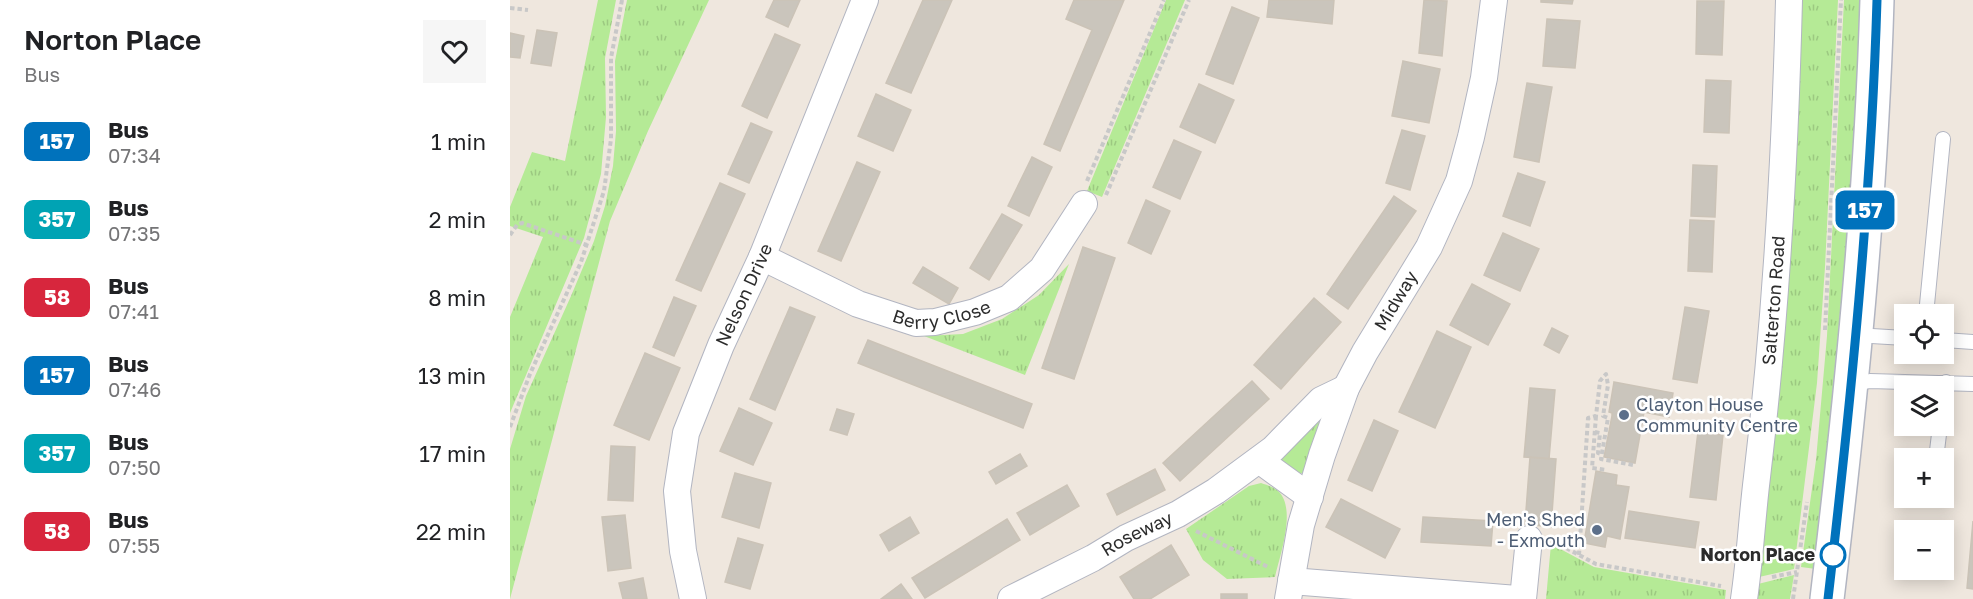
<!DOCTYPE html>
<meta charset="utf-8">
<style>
body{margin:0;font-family:"Golos Text",sans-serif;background:#f6f6f6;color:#202124;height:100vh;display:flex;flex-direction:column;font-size:22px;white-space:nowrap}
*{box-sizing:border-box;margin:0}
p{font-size:20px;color:#757577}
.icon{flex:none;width:33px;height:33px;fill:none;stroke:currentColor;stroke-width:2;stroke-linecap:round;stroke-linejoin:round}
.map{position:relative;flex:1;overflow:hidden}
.panel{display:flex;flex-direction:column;background:#fff;width:510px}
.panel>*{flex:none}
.badge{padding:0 12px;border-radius:9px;font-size:21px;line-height:39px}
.controls{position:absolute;left:1384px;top:304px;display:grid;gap:12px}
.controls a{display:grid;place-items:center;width:60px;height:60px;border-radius:0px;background:#fff;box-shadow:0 3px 15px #0003;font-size:30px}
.map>.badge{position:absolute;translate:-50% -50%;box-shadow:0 0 0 3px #fff}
.round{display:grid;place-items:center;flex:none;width:63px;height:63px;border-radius:0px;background:#f6f6f6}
.overview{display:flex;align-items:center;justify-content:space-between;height:102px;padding:0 24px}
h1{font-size:28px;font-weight:600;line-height:45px}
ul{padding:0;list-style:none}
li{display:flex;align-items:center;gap:18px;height:78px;padding:0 24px}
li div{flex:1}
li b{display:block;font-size:22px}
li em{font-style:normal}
li .badge{min-width:66px;font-weight:700;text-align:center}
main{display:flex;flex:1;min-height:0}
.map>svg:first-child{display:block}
</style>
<main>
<section class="panel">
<div class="overview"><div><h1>Norton Place</h1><p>Bus</p></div><a class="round"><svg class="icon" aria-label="heart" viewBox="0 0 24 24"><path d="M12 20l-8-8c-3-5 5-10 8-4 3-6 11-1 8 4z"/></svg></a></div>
<ul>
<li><span class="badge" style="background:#0072bc;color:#fff">157</span><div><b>Bus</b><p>07:34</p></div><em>1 min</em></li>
<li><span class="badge" style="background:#00a3b4;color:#fff">357</span><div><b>Bus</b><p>07:35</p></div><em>2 min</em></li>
<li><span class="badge" style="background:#d7263d;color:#fff">58</span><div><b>Bus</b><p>07:41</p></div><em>8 min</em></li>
<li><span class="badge" style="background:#0072bc;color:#fff">157</span><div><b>Bus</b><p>07:46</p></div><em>13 min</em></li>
<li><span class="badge" style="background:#00a3b4;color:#fff">357</span><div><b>Bus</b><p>07:50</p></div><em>17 min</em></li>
<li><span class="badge" style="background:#d7263d;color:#fff">58</span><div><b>Bus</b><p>07:55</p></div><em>22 min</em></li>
</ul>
</section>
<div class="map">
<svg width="1463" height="599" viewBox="0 0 1463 599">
<defs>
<pattern id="grass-tufts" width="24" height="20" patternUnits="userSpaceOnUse" patternTransform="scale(1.5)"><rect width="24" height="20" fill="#b5ea96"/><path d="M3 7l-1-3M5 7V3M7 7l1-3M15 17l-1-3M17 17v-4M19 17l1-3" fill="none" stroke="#9cc981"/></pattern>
</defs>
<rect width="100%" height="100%" fill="#efe7de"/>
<path fill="url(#grass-tufts)" d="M 88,0 L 106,0 L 95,58 L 96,117 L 91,174 L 74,238 L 0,413 L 0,317 L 33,237 L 0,226 L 0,207 L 22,152 L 55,161 Z
M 117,0 L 199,0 L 138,131 L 100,221 L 0,599 L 0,449 L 16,396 L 61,296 L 84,241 L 95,206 L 103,166 L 106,131 L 105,61 Z
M 656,0 L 675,0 L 592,197 L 577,191 Z
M 1288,0 L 1328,0 L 1315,267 L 1307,383 L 1284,569 L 1249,577 Z
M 1334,0 L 1354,0 L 1343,174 L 1306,569 L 1291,567 L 1306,460 L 1317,336 Z
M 559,264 L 515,375 L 414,336 L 453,334 L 492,319 L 529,295 Z
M 806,421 L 810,423 L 794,474 L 790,473 L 772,461 L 770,457 Z
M 751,483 C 757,485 764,487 768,491 C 787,508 770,555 765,577 L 717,579 L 693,560 L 676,529 L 739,486 Z
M 1041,544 L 1084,567 L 1216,590 L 1215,599 L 1036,599 Z
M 1284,575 L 1280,599 L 1248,599 L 1248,584 Z"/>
<path fill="#cac5bc" stroke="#cbc3b7" stroke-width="1.5" d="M 264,0 L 290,0 L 278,27 L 256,17 Z
M 413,0 L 442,0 L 401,93 L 376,83 Z
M 564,0 L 614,0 L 550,151 L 534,144 L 582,30 L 556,19 Z
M 759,0 L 824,0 L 822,24 L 757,17 Z
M 914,0 L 937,1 L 932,56 L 909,53 Z
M 1031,0 L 1063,0 L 1062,4 L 1031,2 Z
M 1187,1 L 1214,1 L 1212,55 L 1186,54 Z
M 722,7 L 749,18 L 723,84 L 696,74 Z
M 1037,19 L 1070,21 L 1065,68 L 1033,66 Z
M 27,30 L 47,33 L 41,66 L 21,63 Z
M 0,33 L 14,36 L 10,58 L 0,57 Z
M 265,34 L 290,45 L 257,118 L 232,106 Z
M 893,61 L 930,69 L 919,123 L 882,116 Z
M 1196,80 L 1221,81 L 1219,133 L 1194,132 Z
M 1017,83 L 1042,87 L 1029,162 L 1004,157 Z
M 689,84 L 724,100 L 705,143 L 670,127 Z
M 366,94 L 401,110 L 383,151 L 348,136 Z
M 241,123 L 262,132 L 239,183 L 218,174 Z
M 892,130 L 915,136 L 900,190 L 876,183 Z
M 664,140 L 691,152 L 670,199 L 643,187 Z
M 522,157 L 542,167 L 519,216 L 498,206 Z
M 347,162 L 370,172 L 331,261 L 308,251 Z
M 1183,165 L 1207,166 L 1205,217 L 1181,216 Z
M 1008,173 L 1035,182 L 1020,226 L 993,216 Z
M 210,183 L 235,194 L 191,291 L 166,280 Z
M 884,196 L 906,211 L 838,309 L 817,294 Z
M 636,200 L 660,211 L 641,254 L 618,243 Z
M 492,214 L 512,225 L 479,280 L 460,268 Z
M 1180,220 L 1204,221 L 1202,272 L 1178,271 Z
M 993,233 L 1029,249 L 1010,291 L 974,275 Z
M 573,247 L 605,258 L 564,379 L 532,368 Z
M 413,267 L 448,288 L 439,304 L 403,283 Z
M 962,284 L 1000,304 L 978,345 L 940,325 Z
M 164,297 L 186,306 L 164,356 L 143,347 Z
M 804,298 L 831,322 L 771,389 L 744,365 Z
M 280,307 L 305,317 L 265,410 L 240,399 Z
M 1175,307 L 1199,311 L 1187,383 L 1163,379 Z
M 1042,328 L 1058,336 L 1049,353 L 1034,345 Z
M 927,331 L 961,347 L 925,428 L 889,412 Z
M 358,340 L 522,404 L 513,428 L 348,363 Z
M 135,353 L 170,368 L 139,440 L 104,425 Z
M 742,381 L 759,399 L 670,481 L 653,463 Z
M 1104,382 L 1163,393 L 1159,417 L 1134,412 L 1125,463 L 1094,457 L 1102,416 L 1102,413 L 1099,412 Z
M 1020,388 L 1045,390 L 1039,459 L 1014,457 Z
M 229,408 L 262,423 L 243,465 L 210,451 Z
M 327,409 L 344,414 L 337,435 L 320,430 Z
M 864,420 L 888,431 L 862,491 L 838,480 Z
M 1188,432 L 1213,435 L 1206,500 L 1180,497 Z
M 101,446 L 125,447 L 123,501 L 98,500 Z
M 510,454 L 517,466 L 486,484 L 479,472 Z
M 1020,457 L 1046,459 L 1041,527 L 1015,524 Z
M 645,469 L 655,490 L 607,515 L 597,494 Z
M 1086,471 L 1107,475 L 1106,485 L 1119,487 L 1110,539 L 1097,536 L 1095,547 L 1074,543 Z
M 225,473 L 261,483 L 249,528 L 212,517 Z
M 557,485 L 569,506 L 520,535 L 507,513 Z
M 831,499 L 890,529 L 875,558 L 816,527 Z
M 1119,511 L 1189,522 L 1185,548 L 1115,538 Z
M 115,515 L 121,568 L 98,571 L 92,517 Z
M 400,517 L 409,533 L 379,551 L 370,535 Z
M 913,517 L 983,521 L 981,546 L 911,542 Z
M 497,519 L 510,540 L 415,598 L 402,578 Z
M 1463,521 L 1463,589 L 1457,588 Z
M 228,538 L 253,545 L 240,589 L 215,582 Z
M 661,545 L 679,575 L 640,599 L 624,599 L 610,577 Z
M 133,578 L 137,599 L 113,599 L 109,583 Z
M 391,584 L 402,599 L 371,599 Z
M 711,594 L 737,594 L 737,599 L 711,599 Z"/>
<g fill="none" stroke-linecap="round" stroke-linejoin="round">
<g stroke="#b2b5c1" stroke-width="16">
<path id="service" d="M 1416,315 L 1433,139
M 1345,335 L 1395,338
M 1434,340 L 1463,342
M 1340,385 L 1360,381 L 1463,384
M 1434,398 L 1436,382
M 1426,459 L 1430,426"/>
</g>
<g stroke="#b2b5c1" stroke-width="28">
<g id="minor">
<path id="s1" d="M 252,257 L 348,304 L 406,323 L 425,322 L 465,312 L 499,298 L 532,269 L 574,204"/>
<path d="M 749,460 L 800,497"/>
<path d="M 781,581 L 1007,599"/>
<path id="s2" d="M 183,599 L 173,551 L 167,491 L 176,433 L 211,345 L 252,257 L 355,0"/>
<path id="s3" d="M 501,599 L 583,558 L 616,538 L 668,514 L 706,491 L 763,449 L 811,400 L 836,388"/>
<path id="s4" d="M 778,599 L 791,525 L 812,455 L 836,388 L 855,352 L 919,247 L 949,181 L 961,137 L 974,78 L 984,0"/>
<path d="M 1013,599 L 1019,539"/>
<path id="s5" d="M 1234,599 C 1240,559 1242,517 1247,477 C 1266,318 1275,159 1279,0"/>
</g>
</g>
<g stroke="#b2b5c1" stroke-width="36">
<path id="secondary" d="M 1317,599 C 1341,400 1361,200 1367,0"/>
</g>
<path stroke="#c8c8c8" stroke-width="4" stroke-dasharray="4.5 3" stroke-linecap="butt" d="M 0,8 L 18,10
M 577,181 L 654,0
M 596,195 L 679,0
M 0,235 L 7,225 L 12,223 L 77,245
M 1315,330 L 1331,0
M 1086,416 L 1082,468 L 1097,470
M 0,427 L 20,374 L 71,262 L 94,191 L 101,139 L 101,58 L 112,0
M 1085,432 L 1090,433 L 1088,453 L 1092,454
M 686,531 L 760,568
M 1043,541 L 1086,564 L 1211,586
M 1069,555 L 1078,418 L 1086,416 L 1090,381 L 1096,374 L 1098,385 L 1093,416 L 1098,418 L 1091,459 L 1123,465
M 1262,577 L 1287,572
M 1283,599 L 1297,502"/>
<use href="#service" stroke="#fff" stroke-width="14"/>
<use href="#minor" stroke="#fff" stroke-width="26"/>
<use href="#secondary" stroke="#fff" stroke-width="33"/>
</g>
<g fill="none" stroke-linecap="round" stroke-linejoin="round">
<g stroke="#fff" stroke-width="14">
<path id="line" d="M 1318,599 C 1341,400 1361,200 1367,0"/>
</g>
<use href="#line" stroke="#0072bc" stroke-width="9"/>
</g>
<g fill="#5c6f8a" stroke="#fff" stroke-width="2">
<circle cx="1114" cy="415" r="6"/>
<circle cx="1087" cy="530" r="6"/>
</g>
<circle fill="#fff" stroke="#0072bc" stroke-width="3" cx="1323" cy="555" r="12"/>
<g text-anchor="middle" stroke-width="5" stroke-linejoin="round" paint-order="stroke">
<g font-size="18" fill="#2c2c2c" stroke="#fff">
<text dy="6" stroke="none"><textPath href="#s2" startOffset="318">Nelson Drive</textPath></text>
<text dy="6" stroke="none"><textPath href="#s5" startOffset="300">Salterton Road</textPath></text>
<text dy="6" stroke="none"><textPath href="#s4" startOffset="320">Midway</textPath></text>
<text dy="6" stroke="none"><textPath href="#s1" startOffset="194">Berry Close</textPath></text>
<text dy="6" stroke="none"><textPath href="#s3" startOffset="142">Roseway</textPath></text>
</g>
<g font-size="18" fill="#4e5e75" stroke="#fff" text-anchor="start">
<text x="1126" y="411">Clayton House<tspan x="1126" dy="21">Community Centre</tspan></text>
<text x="1075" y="526" text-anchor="end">Men's Shed<tspan x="1075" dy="21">- Exmouth</tspan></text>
</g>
<g font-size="18" font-weight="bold" fill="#2c2c2c" stroke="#fff" text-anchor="end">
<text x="1305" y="561">Norton Place</text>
</g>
</g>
</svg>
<div class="controls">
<a><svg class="icon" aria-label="locate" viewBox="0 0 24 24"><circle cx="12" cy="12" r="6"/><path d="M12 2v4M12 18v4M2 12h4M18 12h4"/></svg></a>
<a><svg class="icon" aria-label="layers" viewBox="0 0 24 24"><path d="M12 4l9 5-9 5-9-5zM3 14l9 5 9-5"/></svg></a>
<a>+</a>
<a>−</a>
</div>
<b class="badge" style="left:1355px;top:210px;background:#0072bc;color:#fff">157</b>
</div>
</main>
